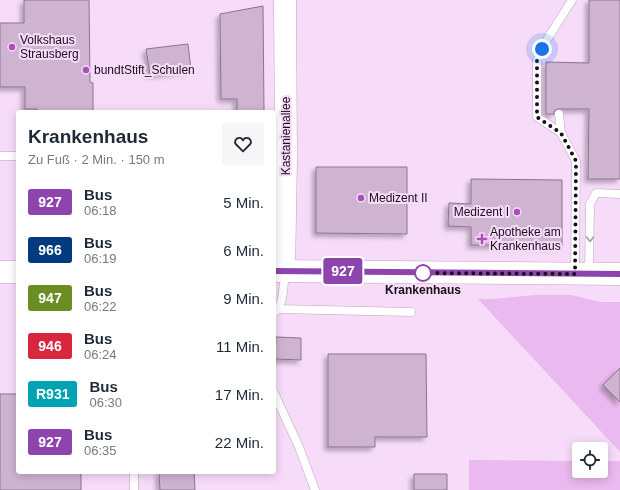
<!DOCTYPE html>
<html lang="de">
<meta charset="utf-8">
<style>
body{margin:0;font-family:Arial,sans-serif;background:#f6f6f7;color:#1f2937;height:100vh;display:flex;flex-direction:column;font-size:15px;white-space:nowrap}
*{box-sizing:border-box;margin:0}
p{font-size:13px;color:#747a83}
.icon{flex:none;width:22px;height:22px;fill:none;stroke:currentColor;stroke-width:2;stroke-linecap:round;stroke-linejoin:round}
.map{position:relative;flex:1;overflow:hidden}
.drawer{position:absolute;left:16px;top:110px;width:260px;height:364px;display:flex;flex-direction:column;background:#fff;border-radius:4px;box-shadow:0 2px 10px #0003}
.drawer>*{flex:none}
.badge{padding:0 8px;border-radius:3px;font-size:14px;line-height:26px}
.fabs{position:absolute;left:572px;top:442px;display:grid;gap:8px}
.fabs a{display:grid;place-items:center;width:36px;height:36px;border-radius:4px;background:#fff;box-shadow:0 2px 10px #0003;font-size:20px}
.you{position:absolute;width:20px;height:20px;margin:-10px;border:3px solid #fff;border-radius:50%;background:#1a73e8;box-shadow:0 0 0 6px #1a73e833}
.map>.badge{position:absolute;translate:-50% -50%;box-shadow:0 0 0 2px #fff}
.round{display:grid;place-items:center;flex:none;width:42px;height:42px;border-radius:4px;background:#f6f6f7}
.overview{display:flex;align-items:center;justify-content:space-between;height:68px;padding:0 12px}
h1{font-size:19px;font-weight:600;line-height:30px}
ul{padding:0;list-style:none}
li{display:flex;align-items:center;gap:12px;height:48px;padding:0 12px}
li div{flex:1}
li b{display:block;font-size:15px}
li em{font-style:normal}
li .badge{min-width:44px;font-weight:700;text-align:center}
.map>svg:first-child{display:block}
</style>
<div class="map">
<svg width="620" height="490" viewBox="0 0 620 490">
<defs>
<filter id="shadow"><feDropShadow dx="-3.5" dy="3.5" stdDeviation="2" flood-color="#0004"/></filter>
</defs>
<rect width="100%" height="100%" fill="#f7dcfa"/>
<path fill="#eab9ef" d="M 536,295 L 571,295 L 601,302 L 620,302 L 620,452 L 478,299 L 493,299 Z
M 469,460 L 579,461 L 579,471 L 601,471 L 601,461 L 620,461 L 620,490 L 469,490 Z"/>
<path fill="#ceb4d0" stroke="#8c748e" filter="url(#shadow)" d="M 24,0 L 89,0 L 90,82 L 93,83 L 93,112 L 37,112 L 37,109 L 25,109 L 25,87 L 0,87 L 0,23 L 24,23 Z
M 589,0 L 620,0 L 620,179 L 588,179 L 589,109 L 558,109 L 554,111 L 554,114 L 546,114 L 546,62 L 589,63 Z
M 263,6 L 264,112 L 237,112 L 237,99 L 221,99 L 220,14 Z
M 188,44 L 191,70 L 150,75 L 146,49 Z
M 316,167 L 407,167 L 407,234 L 316,233 Z
M 471,179 L 562,180 L 562,246 L 471,245 L 471,227 L 448,226 L 449,203 L 471,204 Z
M 276,337 L 301,338 L 301,360 L 275,359 Z
M 328,354 L 426,354 L 427,437 L 375,437 L 375,447 L 328,447 Z
M 620,368 L 620,402 L 603,385 Z
M 0,394 L 18,394 L 18,472 L 81,472 L 81,490 L 0,490 Z
M 159,472 L 194,472 L 195,490 L 160,490 Z
M 414,474 L 447,474 L 447,490 L 414,490 Z"/>
<g fill="none" stroke-linecap="round" stroke-linejoin="round">
<g stroke="#bda3bf" stroke-width="9">
<path id="lane" d="M 572,0 L 548,38 L 537,60 L 537,117 L 561,133 L 576,161 L 575,273
M 559,114 L 561,133
M 0,156 L 18,156
M 589,273 L 590,204 L 596,193 L 620,194
M 278,309 L 411,312
M 275,312 C 284,305 284,283 284,272
M 274,393 L 299,447 L 315,490
M 134,490 L 134,472"/>
</g>
<g stroke="#bda3bf" stroke-width="23">
<path id="secondary" d="M 274,271 L 620,274
M 284,271 L 286,157 L 285,0
M 0,272 L 18,272"/>
</g>
<use href="#lane" stroke="#fff" stroke-width="8"/>
<use href="#secondary" stroke="#fff" stroke-width="22"/>
</g>
<defs><path id="oneway-chevron" d="M-2-3.5L2.5 0L-2 3.5" fill="none" stroke-width="1.6" stroke-linecap="round" stroke-linejoin="round"/></defs>
<use stroke="#a39fa3" href="#oneway-chevron" transform="translate(590 239) rotate(90)"/>
<g fill="none" stroke-linecap="round" stroke-linejoin="round">
<g stroke="#fff" stroke-width="9">
<path id="line" d="M 274,271 L 620,274"/>
</g>
<use href="#line" stroke="#8e44ad" stroke-width="6"/>
<path stroke="#180f19" stroke-width="4" stroke-dasharray="0 7.2" d="M 423,273 L 575,274 L 576,161 L 561,133 L 537,117 L 537,60 L 542,49"/>
</g>
<g fill="#ad4fb8" stroke="#f7dcfa" stroke-width="1.5">
<circle cx="12" cy="47" r="4"/>
<circle cx="86" cy="70" r="4"/>
<circle cx="361" cy="198" r="4"/>
<circle cx="517" cy="212" r="4"/>
<path d="M480 233h4v4h4v4h-4v4h-4v-4h-4v-4h4z"/>
</g>
<circle fill="#fff" stroke="#8e44ad" stroke-width="2" cx="423" cy="273" r="8"/>
<g text-anchor="middle" stroke-width="4" stroke-linejoin="round" paint-order="stroke">
<g font-size="12" fill="#180f19" stroke="#f7dcfa" text-anchor="start">
<text x="20" y="44">Volkshaus<tspan x="20" dy="14">Strausberg</tspan></text>
<text x="94" y="74">bundtStift_Schulen</text>
<text x="369" y="202">Medizent II</text>
<text x="509" y="216" text-anchor="end">Medizent I</text>
<text x="490" y="236">Apotheke am<tspan x="490" dy="14">Krankenhaus</tspan></text>
</g>
<g font-size="12" fill="#180f19" stroke="#f7dcfa">
<text transform="translate(286 136) rotate(-90)" y="4">Kastanienallee</text>
</g>
<g font-size="12" font-weight="bold" fill="#180f19" stroke="#f7dcfa">
<text x="423" y="294">Krankenhaus</text>
</g>
</g>
</svg>
<div class="fabs">
<a><svg class="icon" aria-label="locate" viewBox="0 0 24 24"><circle cx="12" cy="12" r="6"/><path d="M12 2v4M12 18v4M2 12h4M18 12h4"/></svg></a>
</div>
<div class="you" style="left:542px;top:49px"></div>
<b class="badge" style="left:343px;top:271px;background:#8e44ad;color:#fff">927</b>
<section class="drawer">
<div class="overview"><div><h1>Krankenhaus</h1><p>Zu Fuß · 2 Min. · 150 m</p></div><a class="round"><svg class="icon" aria-label="heart" viewBox="0 0 24 24"><path d="M12 20l-8-8c-3-5 5-10 8-4 3-6 11-1 8 4z"/></svg></a></div>
<ul>
<li><span class="badge" style="background:#8e44ad;color:#fff">927</span><div><b>Bus</b><p>06:18</p></div><em>5 Min.</em></li>
<li><span class="badge" style="background:#003b80;color:#fff">966</span><div><b>Bus</b><p>06:19</p></div><em>6 Min.</em></li>
<li><span class="badge" style="background:#6b8e23;color:#fff">947</span><div><b>Bus</b><p>06:22</p></div><em>9 Min.</em></li>
<li><span class="badge" style="background:#d7263d;color:#fff">946</span><div><b>Bus</b><p>06:24</p></div><em>11 Min.</em></li>
<li><span class="badge" style="background:#00a3b4;color:#fff">R931</span><div><b>Bus</b><p>06:30</p></div><em>17 Min.</em></li>
<li><span class="badge" style="background:#8e44ad;color:#fff">927</span><div><b>Bus</b><p>06:35</p></div><em>22 Min.</em></li>
</ul>
</section>
</div>
